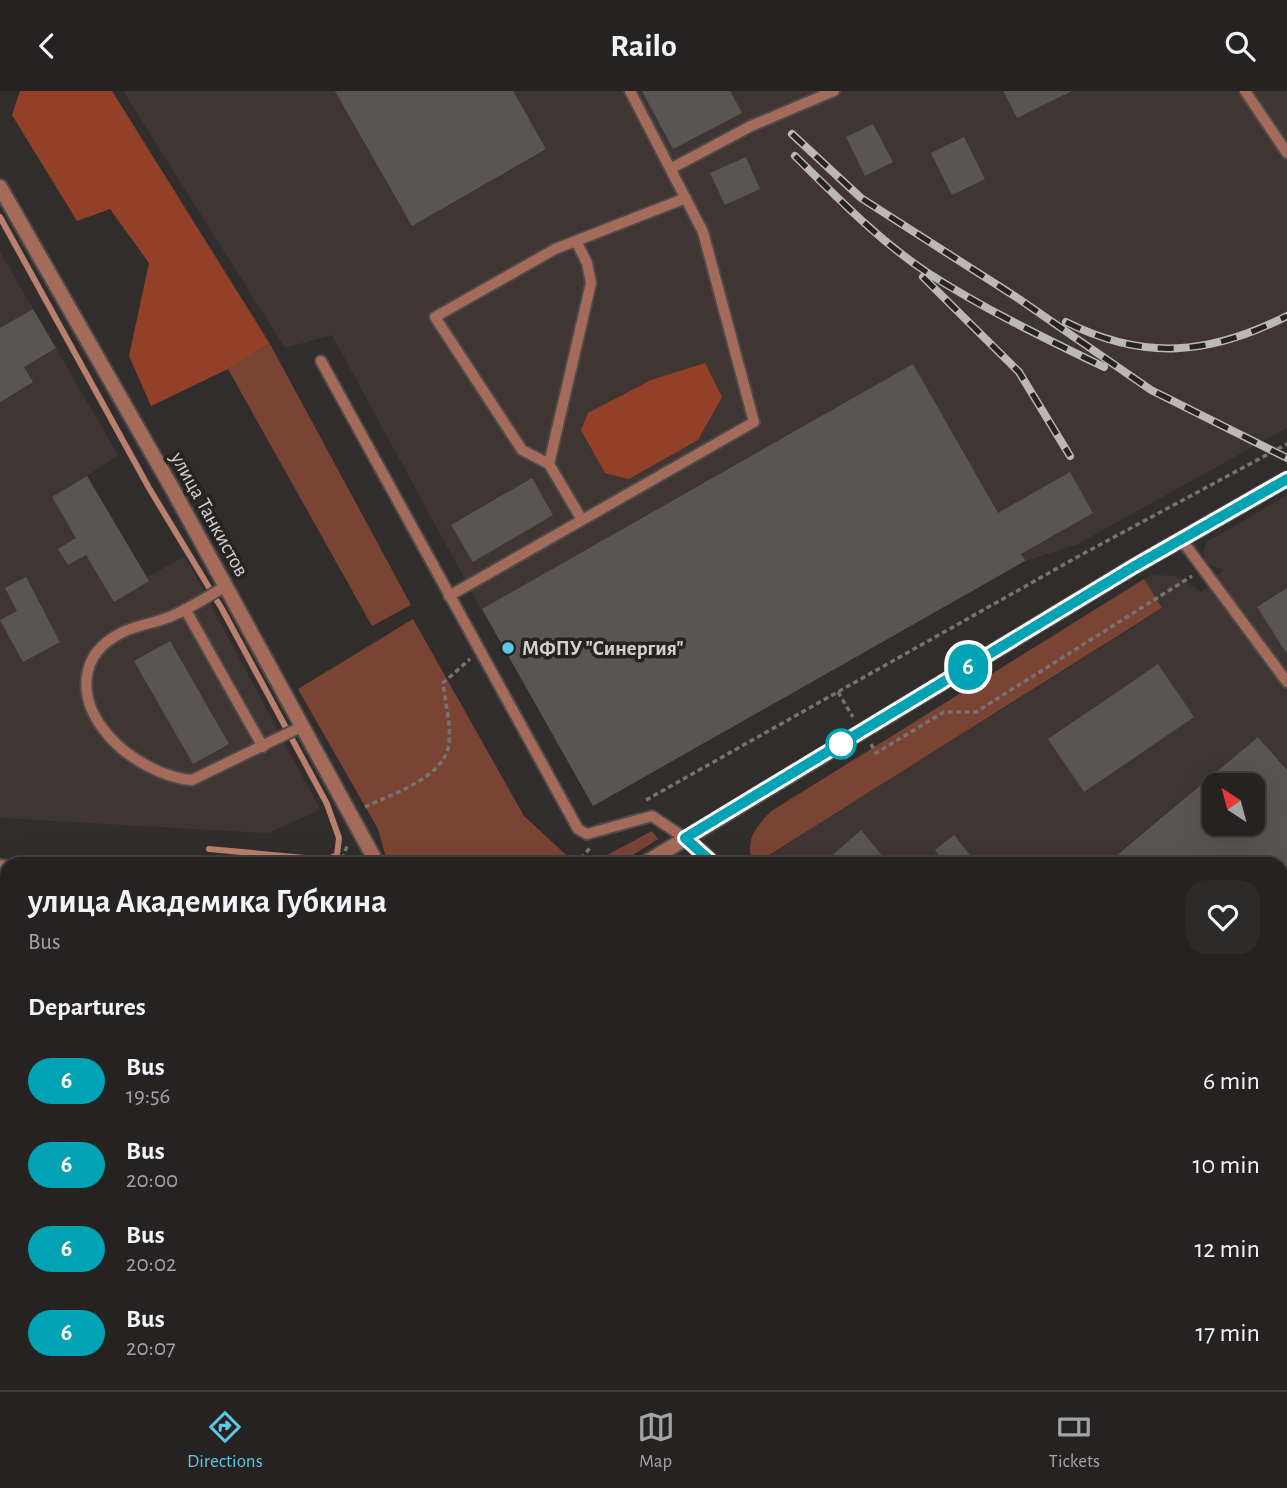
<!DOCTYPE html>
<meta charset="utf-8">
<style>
body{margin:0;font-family:"Alegreya Sans",sans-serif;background:#2d2a2a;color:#f1f3f6;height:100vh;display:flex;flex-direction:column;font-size:26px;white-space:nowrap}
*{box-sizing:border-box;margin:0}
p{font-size:23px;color:#a3a4a5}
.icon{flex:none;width:38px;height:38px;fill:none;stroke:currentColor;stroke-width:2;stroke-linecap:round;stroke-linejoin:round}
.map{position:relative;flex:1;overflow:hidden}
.panel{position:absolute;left:0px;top:766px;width:1288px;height:534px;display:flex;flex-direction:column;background:#252221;border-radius:21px 21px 0 0;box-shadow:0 7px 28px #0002,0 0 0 2px #423f3f}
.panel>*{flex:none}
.badge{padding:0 14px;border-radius:23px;font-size:24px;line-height:46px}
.needle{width:46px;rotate:324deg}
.tools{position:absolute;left:1202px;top:682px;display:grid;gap:14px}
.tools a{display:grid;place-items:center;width:63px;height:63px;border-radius:14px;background:#252221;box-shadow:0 7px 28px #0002,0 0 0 2px #423f3f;font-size:35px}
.map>.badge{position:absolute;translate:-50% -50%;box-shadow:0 0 0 4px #fff}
h2{padding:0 28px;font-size:26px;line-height:63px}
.round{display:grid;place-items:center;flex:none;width:74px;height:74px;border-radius:21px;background:#2d2a2a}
.head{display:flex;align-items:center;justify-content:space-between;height:119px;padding:0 28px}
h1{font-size:33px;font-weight:700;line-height:52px}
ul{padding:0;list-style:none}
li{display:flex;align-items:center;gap:21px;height:84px;padding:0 28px}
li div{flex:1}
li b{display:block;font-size:26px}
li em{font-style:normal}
li .badge{min-width:77px;font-weight:700;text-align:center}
header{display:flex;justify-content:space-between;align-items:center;height:91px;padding:0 28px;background:#252221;font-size:32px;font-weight:700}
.dock{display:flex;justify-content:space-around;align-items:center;height:98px;border-top:2px solid #423f3f;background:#252221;font-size:19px;color:#a3a4a5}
.dock a{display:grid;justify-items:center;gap:4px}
.dock .current{color:#59c8e5}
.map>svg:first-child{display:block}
</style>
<header><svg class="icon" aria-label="back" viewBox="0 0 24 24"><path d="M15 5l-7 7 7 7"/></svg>Railo<svg class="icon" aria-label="search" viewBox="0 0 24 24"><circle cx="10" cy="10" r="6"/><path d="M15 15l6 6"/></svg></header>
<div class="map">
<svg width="1287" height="1299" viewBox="0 0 1287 1299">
<rect width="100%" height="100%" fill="#312d2c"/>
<path fill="#3f3532" d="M 123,0 L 1287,0 L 1287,337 L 1076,454 L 1025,470 L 593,715 L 468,494 L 332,244 L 285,257 Z
M 0,161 L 118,364 L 87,385 L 147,486 L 184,466 L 188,471 L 320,718 L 316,721 L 267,742 L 0,727 Z
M 1287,404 L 1287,679 L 1258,646 L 1105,773 L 760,774 L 758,771 L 1162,518 L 1144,488 L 1153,484 L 1176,485 L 1202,501 L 1223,479 L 1207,472 L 1203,463 L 1206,451 Z
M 0,808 L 7,808 L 7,1148 L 0,1152 Z
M 1281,839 L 1287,846 L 1287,1022 L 1281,1020 Z
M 1281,1108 L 1287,1109 L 1287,1299 L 589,1299 L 597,1293 L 1281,1293 Z
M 199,1293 L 541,1293 L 532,1299 L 202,1299 Z"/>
<path fill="#794434" d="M 270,253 L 411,514 L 372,535 L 228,278 Z
M 1144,488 L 1162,517 L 758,771 L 760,773 L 753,773 C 744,750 756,734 773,719 Z
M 413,528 L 524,725 L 576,773 L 390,774 L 387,770 L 378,738 L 298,598 Z
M 652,740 L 658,748 L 619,773 L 590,773 Z
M 7,1170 L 7,1293 L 199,1293 L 202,1299 L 0,1299 L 0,1174 Z"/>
<path fill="#924128" d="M 20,0 L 112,0 L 270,253 L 228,278 L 151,315 L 129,265 L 149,172 L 110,118 L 77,130 L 12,24 Z
M 705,272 L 722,306 L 698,349 L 629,388 L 605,382 L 581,339 L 588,322 L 651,289 Z"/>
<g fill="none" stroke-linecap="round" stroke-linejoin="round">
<path stroke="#ba7f6d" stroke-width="6" d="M 0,126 L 149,397 L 222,518 L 327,713 L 339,747 L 337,764 L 327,769 L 209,758"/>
</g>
<path fill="#595554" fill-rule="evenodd" d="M 335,0 L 513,0 L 546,58 L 412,135 Z
M 642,0 L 730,0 L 742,22 L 673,58 Z
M 1003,0 L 1072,0 L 1017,27 Z
M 873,33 L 893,71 L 865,85 L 846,46 Z
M 964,46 L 985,88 L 952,104 L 931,62 Z
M 746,66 L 760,98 L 725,114 L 710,82 Z
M 33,218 L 56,257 L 24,276 L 33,291 L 0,311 L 0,237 Z
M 913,273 L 998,422 L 1070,381 L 1093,422 L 1021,463 L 1025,470 L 593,715 L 482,518 Z
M 87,385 L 149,490 L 114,511 L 86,464 L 68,474 L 58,458 L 76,447 L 52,406 Z
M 532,387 L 553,424 L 473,471 L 451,434 Z
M 26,486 L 60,551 L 23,571 L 0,529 L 17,520 L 5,497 Z
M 1287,497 L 1287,563 L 1257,516 Z
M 170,550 L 229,653 L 193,673 L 134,570 Z
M 1158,573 L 1194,626 L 1084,701 L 1048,648 Z
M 1258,646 L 1287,679 L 1287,921 L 1281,914 L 1281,774 L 1105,774 ZM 1214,695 L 1253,695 L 1253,733 L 1214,733 Z
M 861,739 L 890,774 L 821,774 Z
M 954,744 L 978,774 L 946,774 L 935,759 Z
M 0,816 L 7,816 L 7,859 L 0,859 Z
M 0,885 L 7,885 L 7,926 L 0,926 Z
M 0,955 L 7,955 L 7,1130 L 0,1131 Z
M 1287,1148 L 1287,1201 L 1281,1191 L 1281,1151 Z
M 7,1228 L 7,1293 L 48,1293 L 43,1299 L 8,1299 L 2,1289 L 0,1290 L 0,1232 Z
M 1281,1263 L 1287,1274 L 1287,1299 L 1251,1299 L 1248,1293 L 1281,1293 Z
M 836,1293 L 877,1293 L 877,1299 L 836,1299 Z
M 1113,1293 L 1170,1293 L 1171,1299 L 1114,1299 Z"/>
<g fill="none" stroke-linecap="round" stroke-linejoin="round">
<g stroke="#4e4b4a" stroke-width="14">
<path id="service" d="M 1245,0 L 1287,62
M 672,77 L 751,35 L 834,0
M 321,270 L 578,738 L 587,743 L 652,725 L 685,747
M 549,373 L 591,192 L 587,172 L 576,150
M 582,429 L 549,373 L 522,359 L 435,226 L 555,158 L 686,107
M 1181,448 L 1287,591
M 226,495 C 209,505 192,516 174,524 C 158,532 139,533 123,541 C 77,563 77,608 108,644 C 126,666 163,687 192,689 L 303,635
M 449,505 L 754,331 L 703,141 L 630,0
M 185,518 L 263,656
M 0,1165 L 7,1161
M 342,1294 L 344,1293"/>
</g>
<g stroke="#4e4b4a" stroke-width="18">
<path id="minor" d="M 0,96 L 173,399 L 378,774"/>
</g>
<g stroke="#4e4b4a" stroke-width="18">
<path id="tertiary" d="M 685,747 L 716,774
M 642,774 L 1133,476 L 1287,388
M 0,776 L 7,777
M 1281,1032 L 1287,1035"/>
</g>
<path stroke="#777372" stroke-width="3.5" stroke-dasharray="5 3.5" stroke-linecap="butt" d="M 838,601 L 853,626
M 871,653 L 876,662 L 944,621 L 976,621 L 1192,485
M 646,709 L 1079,465 L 1287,353
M 365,716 C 392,703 446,686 449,652 C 451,633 445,610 443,592 L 470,568
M 336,774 L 343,766 L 347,755
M 575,774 L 590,757
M 1281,1008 L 1287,1009
M 90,1299 L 94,1293"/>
<use href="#service" stroke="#a56b5a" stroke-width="10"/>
<use href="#minor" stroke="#a56b5a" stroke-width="14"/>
<use href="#tertiary" stroke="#a56b5a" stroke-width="14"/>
<g stroke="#bbb8b7" stroke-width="8">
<path id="rail" d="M 792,43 L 861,107 L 1019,208 L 1151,299 L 1287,367
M 795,65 C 837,106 879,150 928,182 C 984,218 1044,247 1104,276
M 923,186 L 1019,281 L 1070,365
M 1066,231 C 1144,270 1210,264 1287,225"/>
</g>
<use href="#rail" stroke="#272322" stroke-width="5" stroke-dasharray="16" stroke-linecap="butt"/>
</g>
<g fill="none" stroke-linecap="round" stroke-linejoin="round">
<g stroke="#fff" stroke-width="16">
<path id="line" d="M 715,774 L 685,747 L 1133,476 L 1287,388"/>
</g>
<use href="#line" stroke="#00a3b4" stroke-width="10"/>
</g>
<circle fill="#59c8e5" stroke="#272322" stroke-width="2.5" cx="508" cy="557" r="7"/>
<circle fill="#fff" stroke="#00a3b4" stroke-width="3.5" cx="841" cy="653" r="14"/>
<g text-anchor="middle" stroke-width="7" stroke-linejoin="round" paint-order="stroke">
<g font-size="21" fill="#d3d1d0" stroke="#272322">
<text transform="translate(210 423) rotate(61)" y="7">улица Танкистов</text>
</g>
<g font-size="21" font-weight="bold" fill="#d3d1d0" stroke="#272322" text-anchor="start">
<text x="522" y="564">МФПУ "Синергия"</text>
</g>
</g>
</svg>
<div class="tools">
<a><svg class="needle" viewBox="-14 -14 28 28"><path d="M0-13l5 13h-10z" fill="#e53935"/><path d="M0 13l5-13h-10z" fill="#a3a4a5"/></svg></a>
</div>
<b class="badge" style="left:968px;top:576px;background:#00a3b4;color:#fff">6</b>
<section class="panel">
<div class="head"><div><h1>улица Академика Губкина</h1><p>Bus</p></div><a class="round"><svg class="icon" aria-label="heart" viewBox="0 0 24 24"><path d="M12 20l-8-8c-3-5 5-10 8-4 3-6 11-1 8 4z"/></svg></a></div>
<h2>Departures</h2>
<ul>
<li><span class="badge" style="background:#00a3b4;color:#fff">6</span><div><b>Bus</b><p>19:56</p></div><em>6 min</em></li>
<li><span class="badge" style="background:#00a3b4;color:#fff">6</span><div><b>Bus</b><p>20:00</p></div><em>10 min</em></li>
<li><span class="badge" style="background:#00a3b4;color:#fff">6</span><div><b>Bus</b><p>20:02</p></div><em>12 min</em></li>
<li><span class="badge" style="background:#00a3b4;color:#fff">6</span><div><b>Bus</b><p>20:07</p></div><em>17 min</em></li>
</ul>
</section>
</div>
<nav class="dock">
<a class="current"><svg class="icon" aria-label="directions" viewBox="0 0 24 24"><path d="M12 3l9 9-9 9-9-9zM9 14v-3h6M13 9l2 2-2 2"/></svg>Directions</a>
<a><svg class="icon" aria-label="map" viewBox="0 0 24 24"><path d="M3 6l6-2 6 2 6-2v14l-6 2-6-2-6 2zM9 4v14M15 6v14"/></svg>Map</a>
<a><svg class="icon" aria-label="tickets" viewBox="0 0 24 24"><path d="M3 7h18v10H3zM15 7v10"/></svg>Tickets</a>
</nav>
